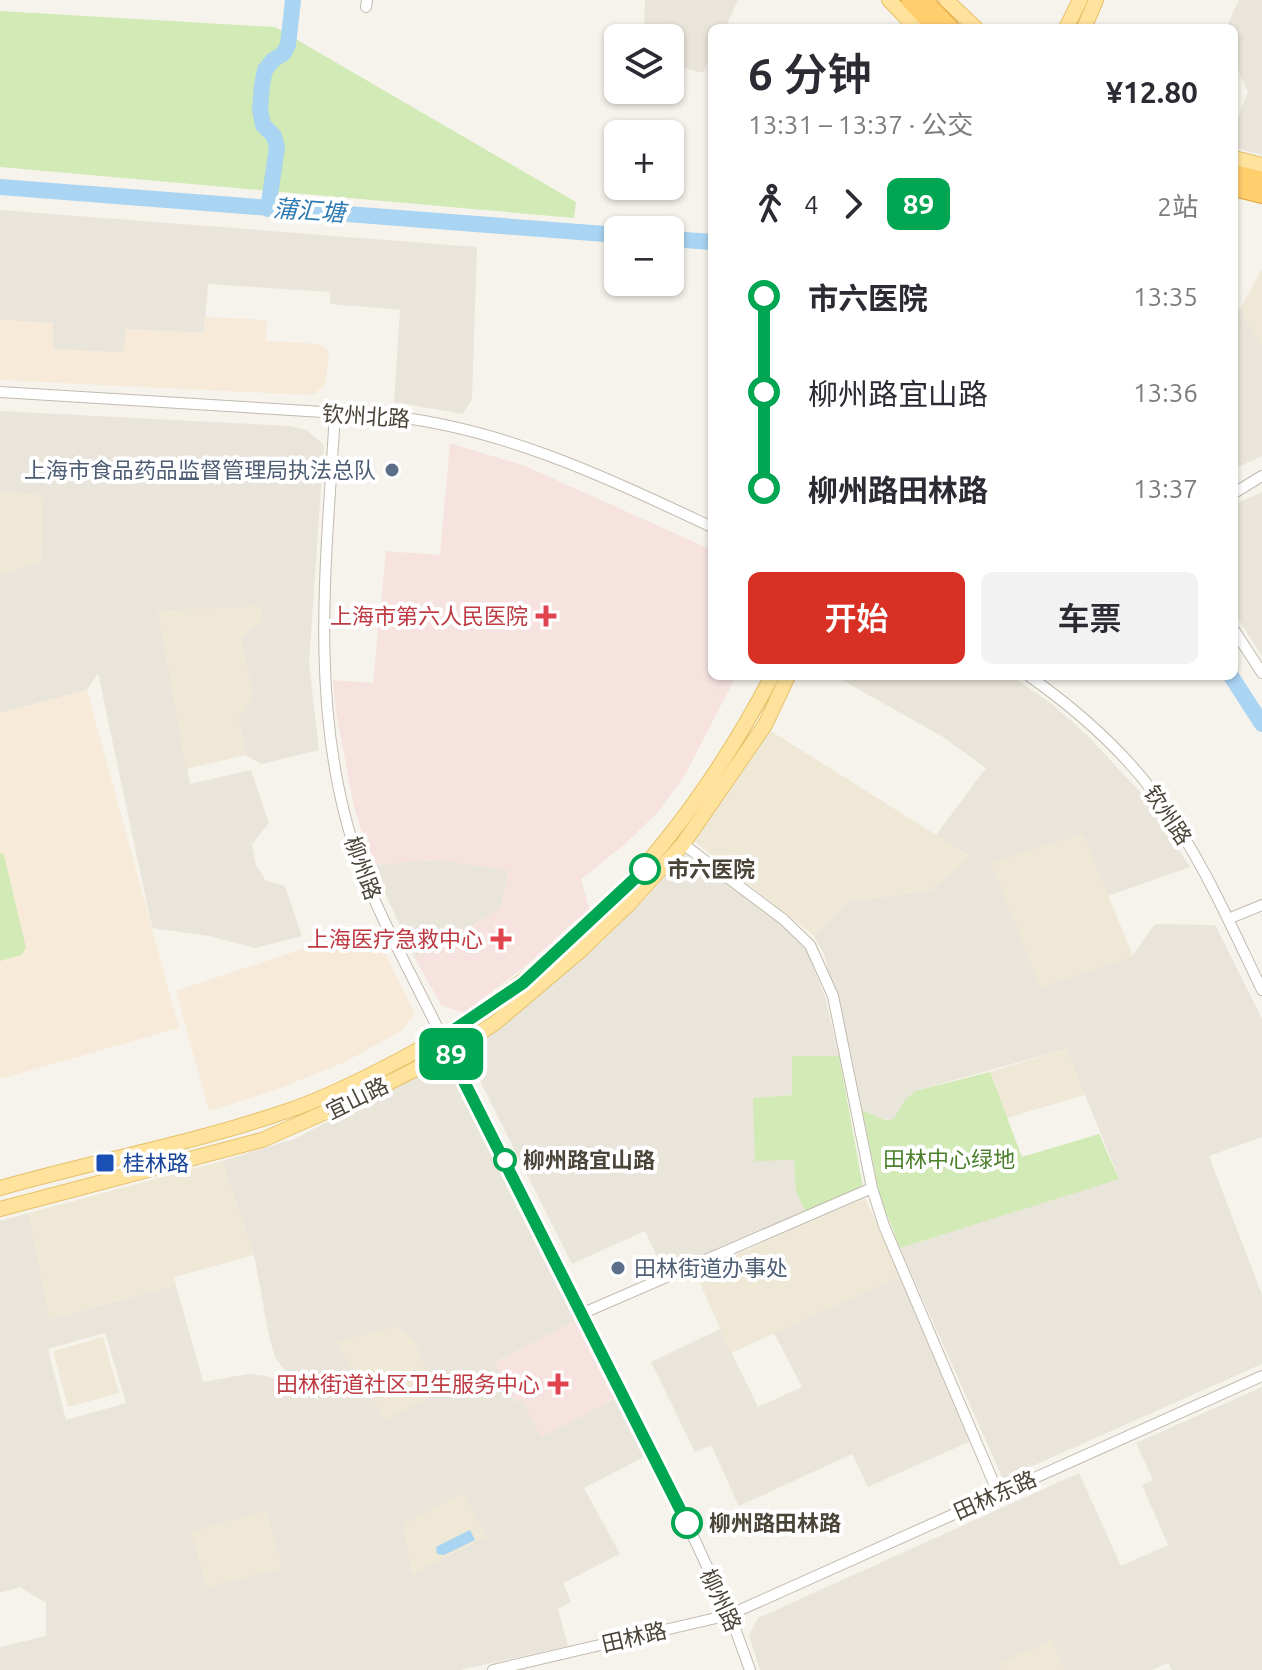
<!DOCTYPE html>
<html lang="zh">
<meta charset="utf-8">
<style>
body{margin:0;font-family:Ubuntu,"Noto Sans SC",sans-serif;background:#f2f2f3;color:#2b2b33;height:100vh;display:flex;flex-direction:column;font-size:30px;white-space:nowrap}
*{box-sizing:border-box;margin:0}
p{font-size:26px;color:#7c7c81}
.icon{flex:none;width:44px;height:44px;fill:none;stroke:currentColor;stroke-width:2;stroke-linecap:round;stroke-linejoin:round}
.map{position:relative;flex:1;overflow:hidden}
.sheet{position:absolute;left:708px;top:24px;width:530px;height:656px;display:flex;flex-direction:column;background:#fff;border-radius:12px;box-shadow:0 2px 6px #0004}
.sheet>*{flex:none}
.badge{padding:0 16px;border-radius:12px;font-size:28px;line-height:52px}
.tools{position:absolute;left:604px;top:24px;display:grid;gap:16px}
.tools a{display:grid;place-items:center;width:80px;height:80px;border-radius:12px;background:#fff;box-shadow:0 2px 6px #0004;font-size:40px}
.map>.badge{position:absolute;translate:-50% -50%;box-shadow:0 0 0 4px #fff}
.legs{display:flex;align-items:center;gap:12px;height:88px;padding:0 40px;font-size:26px}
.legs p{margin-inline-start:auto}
.overview{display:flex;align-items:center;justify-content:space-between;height:136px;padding:0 40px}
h1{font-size:44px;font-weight:600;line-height:60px}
.button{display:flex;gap:16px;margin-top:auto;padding:16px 40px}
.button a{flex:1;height:92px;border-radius:12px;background:#d93025;color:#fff;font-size:32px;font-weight:600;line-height:92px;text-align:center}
.button a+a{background:#f2f2f3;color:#2b2b33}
ul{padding:0 40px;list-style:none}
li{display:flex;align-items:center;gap:28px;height:96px;font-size:30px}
li i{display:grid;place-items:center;width:12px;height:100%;margin:0 10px;background:currentColor}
li i::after{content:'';width:20px;height:20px;margin:-10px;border:6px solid;border-radius:50%;background:#fff}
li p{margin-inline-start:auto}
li:first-child i{background:linear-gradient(#0000 50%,currentColor 0)}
li:last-child i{background:linear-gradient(currentColor 50%,#0000 0)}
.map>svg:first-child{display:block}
</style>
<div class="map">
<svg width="1262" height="1670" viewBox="0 0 1262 1670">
<rect width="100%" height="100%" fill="#f6f3ec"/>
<path fill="#eae5da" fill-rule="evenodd" d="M 645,0 L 738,0 L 725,28 L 712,28 L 712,55 L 703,73 L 670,64 L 670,38 L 644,38 Z
M 1239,0 L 1262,0 L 1262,155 L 1234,148 L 1234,128 L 1248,92 L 1234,61 L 1234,28 L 1226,28 Z
M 0,210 L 477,247 L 472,399 L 463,414 L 394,402 L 400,310 L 330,304 L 330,292 L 208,284 L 204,333 L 126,329 L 124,353 L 53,349 L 52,323 L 0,320 Z
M 1234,305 L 1240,309 L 1262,345 L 1262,456 L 1234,469 Z
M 0,411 L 289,426 L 307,430 L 324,445 L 309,663 L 319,750 L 261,764 L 246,755 L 238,719 L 253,695 L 240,637 L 261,620 L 262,607 L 158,611 L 190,784 L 251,770 L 269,823 L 252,844 L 256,865 L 266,881 L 285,886 L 302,936 L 255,948 L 209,936 L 152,928 L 98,673 L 87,690 L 0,713 L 0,575 L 41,561 L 42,495 L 0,493 Z
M 1262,492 L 1262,656 L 1234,612 L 1234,505 Z
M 835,676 L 1012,676 L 1053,705 L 1087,735 L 1141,793 L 1190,867 L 1108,896 L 1082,835 L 1132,956 L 1155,924 L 1215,925 L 1262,1019 L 1262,1137 L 1209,1156 L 1262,1295 L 1262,1364 L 1003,1479 L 900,1248 L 1119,1178 L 1066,1049 L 915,1091 L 894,1119 L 885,1120 L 862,1110 L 824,954 L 814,936 L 849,901 L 930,891 L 969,856 L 936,835 L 986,768 L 943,737 Z
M 684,853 L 778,920 L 807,951 L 825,997 L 839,1056 L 793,1056 L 793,1095 L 754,1098 L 794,1160 L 797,1192 L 806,1212 L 665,1273 L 645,1231 L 572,1264 L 474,1069 L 476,1047 L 602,942 L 648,896 Z
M 437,860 L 509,869 L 500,909 L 415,958 L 372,865 Z
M 428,1070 L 450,1072 L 577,1320 L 496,1362 L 515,1402 L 522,1399 L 541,1437 L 616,1398 L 646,1456 L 584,1488 L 620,1554 L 563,1583 L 571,1602 L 558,1609 L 568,1646 L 460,1670 L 0,1670 L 0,1647 L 46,1636 L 46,1603 L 20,1587 L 0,1593 L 0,1221 L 29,1213 L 50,1319 L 176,1285 L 203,1382 L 248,1374 L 266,1376 L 303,1390 L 319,1401 L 315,1389 L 303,1376 L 285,1370 L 276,1359 L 270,1341 L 254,1255 L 222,1161 L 294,1139 ZM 105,1333 L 126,1403 L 66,1420 L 48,1349 ZM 404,1524 L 486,1536 L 412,1574 Z
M 900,1276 L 971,1441 L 868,1487 L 852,1454 L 739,1506 L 711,1445 L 695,1452 L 651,1362 L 720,1329 L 758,1407 L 802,1387 L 774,1333 Z
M 1262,1387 L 1262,1670 L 1172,1670 L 1168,1663 L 1152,1670 L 760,1670 L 749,1636 L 758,1618 L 1079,1473 L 1121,1566 L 1168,1545 L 1142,1485 L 1153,1480 L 1136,1443 Z"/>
<path fill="#f7ead8" d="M 205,317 L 267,320 L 266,341 L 320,344 L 329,351 L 326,382 L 316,393 L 308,395 L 0,380 L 0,320 L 53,323 L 53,349 L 123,353 L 126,329 L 204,333 Z
M 87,690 L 179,1028 L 0,1079 L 0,713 Z
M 372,926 L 415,1014 L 401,1031 L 347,1061 L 281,1088 L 209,1111 L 176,991 Z"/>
<path fill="#efe8d6" d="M 1262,269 L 1262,345 L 1240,309 Z
M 0,493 L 43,495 L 41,561 L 0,575 Z
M 262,606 L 262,620 L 241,638 L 253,695 L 238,719 L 246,755 L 186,769 L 158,611 Z
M 771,731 L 936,835 L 970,857 L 930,891 L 849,901 L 814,936 L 694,841 Z
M 1083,834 L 1133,956 L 1040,987 L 991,863 Z
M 1066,1049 L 1085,1095 L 1007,1118 L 990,1072 Z
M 222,1161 L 254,1255 L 174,1277 L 176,1285 L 49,1319 L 29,1213 Z
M 865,1198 L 900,1276 L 731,1353 L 695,1272 Z
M 398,1326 L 415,1341 L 434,1395 L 385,1420 L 336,1342 Z
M 103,1337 L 119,1393 L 68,1407 L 53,1351 Z
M 463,1493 L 486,1537 L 412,1574 L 403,1524 Z
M 267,1511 L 282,1568 L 206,1588 L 191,1531 Z
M 1052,1640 L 1065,1670 L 1001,1670 L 998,1664 Z"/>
<path fill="#f6e3e0" d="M 450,443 L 525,466 L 712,550 L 712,676 L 736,676 L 685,775 L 658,812 L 624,845 L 581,879 L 590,912 L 575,921 L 529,963 L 464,1013 L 441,1005 L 415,958 L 500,909 L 509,870 L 437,860 L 372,865 L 354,807 L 336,712 L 333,680 L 373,683 L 386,551 L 440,555 Z
M 577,1320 L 616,1398 L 541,1437 L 522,1399 L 515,1402 L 495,1363 Z"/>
<path fill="#d2eab5" d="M 0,11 L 275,27 L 576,202 L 574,218 L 0,167 Z
M 0,853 L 4,855 L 26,948 L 21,955 L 0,961 Z
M 792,1056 L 839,1056 L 863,1187 L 806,1212 L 796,1192 L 794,1160 L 755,1161 L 753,1098 L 792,1095 Z
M 990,1072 L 1022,1157 L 1099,1134 L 1119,1179 L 900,1248 L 880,1197 L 862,1110 L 885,1120 L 894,1119 L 904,1101 L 915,1091 Z"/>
<path fill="#a9d4f2" d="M 470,1530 L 475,1540 L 444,1555 L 437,1554 L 436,1547 Z"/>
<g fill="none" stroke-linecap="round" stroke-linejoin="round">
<path stroke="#a9d4f2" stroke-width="16" d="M 0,187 L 618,235
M 268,209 L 277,147 L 274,136 L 263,125 L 260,110 L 262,85 L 265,70 L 273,60 L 283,54 L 288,45 L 293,0
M 670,239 L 712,242
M 1231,676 L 1262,724"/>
<g stroke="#c2bbae" stroke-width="12">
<path id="minor" d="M 366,7 L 367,0
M 0,392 L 388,416 C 504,428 607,478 712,527
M 335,413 C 327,552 310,691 348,827 C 362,878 386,926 410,973 L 687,1523 L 733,1623 L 750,1670
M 1234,493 L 1262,476
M 1234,630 L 1262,673
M 1029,676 C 1077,710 1122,749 1157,797 C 1201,856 1230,924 1262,990
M 683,844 L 783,919 L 810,945 L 833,996 L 872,1188 L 884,1226 L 998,1493
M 1228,919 L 1262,905
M 581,1314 L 872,1188
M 493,1670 L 729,1615 L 1262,1376"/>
</g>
<g stroke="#e6c16a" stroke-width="16">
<path id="major" d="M 889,0 L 916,28
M 946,0 L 976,28
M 1066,28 L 1080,0
M 1084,28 L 1096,0
M 1234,158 L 1262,165
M 0,1188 C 95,1161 194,1143 287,1111 C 320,1100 351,1085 382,1069 C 558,981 681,850 772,676
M 0,1209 L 262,1140 L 360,1097 L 450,1052 L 495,1023 L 580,951 L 629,904 L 683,844 L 765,725 L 788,676"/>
</g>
<g stroke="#e0a43c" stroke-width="18">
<path id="highway" d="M 909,0 L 935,28
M 924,0 L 951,28
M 1234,173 L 1262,180
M 1234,188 L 1262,195"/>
</g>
<use href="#minor" stroke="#fff" stroke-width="10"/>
<use href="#major" stroke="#ffe39c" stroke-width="14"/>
<use href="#highway" stroke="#ffcf6e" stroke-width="16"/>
</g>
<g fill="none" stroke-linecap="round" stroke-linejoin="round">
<g stroke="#fff" stroke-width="18">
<path id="line-1" d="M 645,869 L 523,983 L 442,1038 L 687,1523"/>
</g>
<use href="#line-1" stroke="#00a651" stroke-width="12"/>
</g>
<g fill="#5c6f8a" stroke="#fff" stroke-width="3">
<circle cx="392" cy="470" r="8"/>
<circle cx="618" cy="1268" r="8"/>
</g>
<g fill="#e0444e" stroke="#fff" stroke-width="3">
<path d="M542 604h8v8h8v8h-8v8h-8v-8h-8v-8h8z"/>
<path d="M497 927h8v8h8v8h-8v8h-8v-8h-8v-8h8z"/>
<path d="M554 1372h8v8h8v8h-8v8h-8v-8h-8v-8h8z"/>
</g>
<g fill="#fff" stroke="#00a651" stroke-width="4">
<circle cx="645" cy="869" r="14"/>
<circle cx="505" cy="1160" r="10"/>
<circle cx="687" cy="1523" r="14"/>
</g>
<rect fill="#1a4fb4" stroke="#fff" stroke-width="3" x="95" y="1153" width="20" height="20" rx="4"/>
<g text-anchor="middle" stroke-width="8" stroke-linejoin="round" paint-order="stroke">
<g font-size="22" fill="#4b4439" stroke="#fff">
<text transform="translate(366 416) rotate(4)" y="8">钦州北路</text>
<text transform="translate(1168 815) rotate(56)" y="8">钦州路</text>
<text transform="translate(363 868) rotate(70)" y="8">柳州路</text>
<text transform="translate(357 1098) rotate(-26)" y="8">宜山路</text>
<text transform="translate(995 1495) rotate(-24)" y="8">田林东路</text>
<text transform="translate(721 1600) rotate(65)" y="8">柳州路</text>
<text transform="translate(634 1637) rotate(-13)" y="8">田林路</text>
</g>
<g font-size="22" fill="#4e5e75" stroke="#fff" text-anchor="end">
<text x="376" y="478">上海市食品药品监督管理局执法总队</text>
<text x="634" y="1276" text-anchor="start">田林街道办事处</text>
</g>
<g font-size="22" fill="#be3a42" stroke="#fff" text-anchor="end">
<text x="528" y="624">上海市第六人民医院</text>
<text x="483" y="947">上海医疗急救中心</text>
<text x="540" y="1392">田林街道社区卫生服务中心</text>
</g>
<g font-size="22" font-weight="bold" fill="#4b4439" stroke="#fff" text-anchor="start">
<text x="667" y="877">市六医院</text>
<text x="523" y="1168">柳州路宜山路</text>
<text x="709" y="1531">柳州路田林路</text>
</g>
<g font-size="22" fill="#4a7f2a" stroke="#fff">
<text x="949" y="1167">田林中心绿地</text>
</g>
<g font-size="22" fill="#164399" stroke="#fff" text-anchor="start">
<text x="123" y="1171">桂林路</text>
</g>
<g font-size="24" font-style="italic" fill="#2e7ab2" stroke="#fff">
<text transform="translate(309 211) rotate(4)" y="8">蒲汇塘</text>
</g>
</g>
</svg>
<div class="tools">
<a><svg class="icon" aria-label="layers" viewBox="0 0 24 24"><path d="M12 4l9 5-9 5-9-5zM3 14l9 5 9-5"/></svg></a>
<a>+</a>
<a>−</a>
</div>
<b class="badge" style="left:451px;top:1054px;background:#00a651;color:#fff">89</b>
<section class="sheet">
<div class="overview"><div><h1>6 分钟</h1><p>13:31 – 13:37 · 公交</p></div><b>¥12.80</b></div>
<div class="legs"><svg class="icon" aria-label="walk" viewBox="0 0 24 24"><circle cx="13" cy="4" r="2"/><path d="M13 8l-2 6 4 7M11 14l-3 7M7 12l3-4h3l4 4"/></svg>4<svg class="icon" aria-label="forward" viewBox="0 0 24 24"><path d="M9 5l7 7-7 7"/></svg><b class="badge" style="background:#00a651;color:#fff">89</b><p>2站</p></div>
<ul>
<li><i style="color:#00a651"></i><b>市六医院</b><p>13:35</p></li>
<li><i style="color:#00a651"></i><span>柳州路宜山路</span><p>13:36</p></li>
<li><i style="color:#00a651"></i><b>柳州路田林路</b><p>13:37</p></li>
</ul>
<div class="button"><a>开始</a><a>车票</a></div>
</section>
</div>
